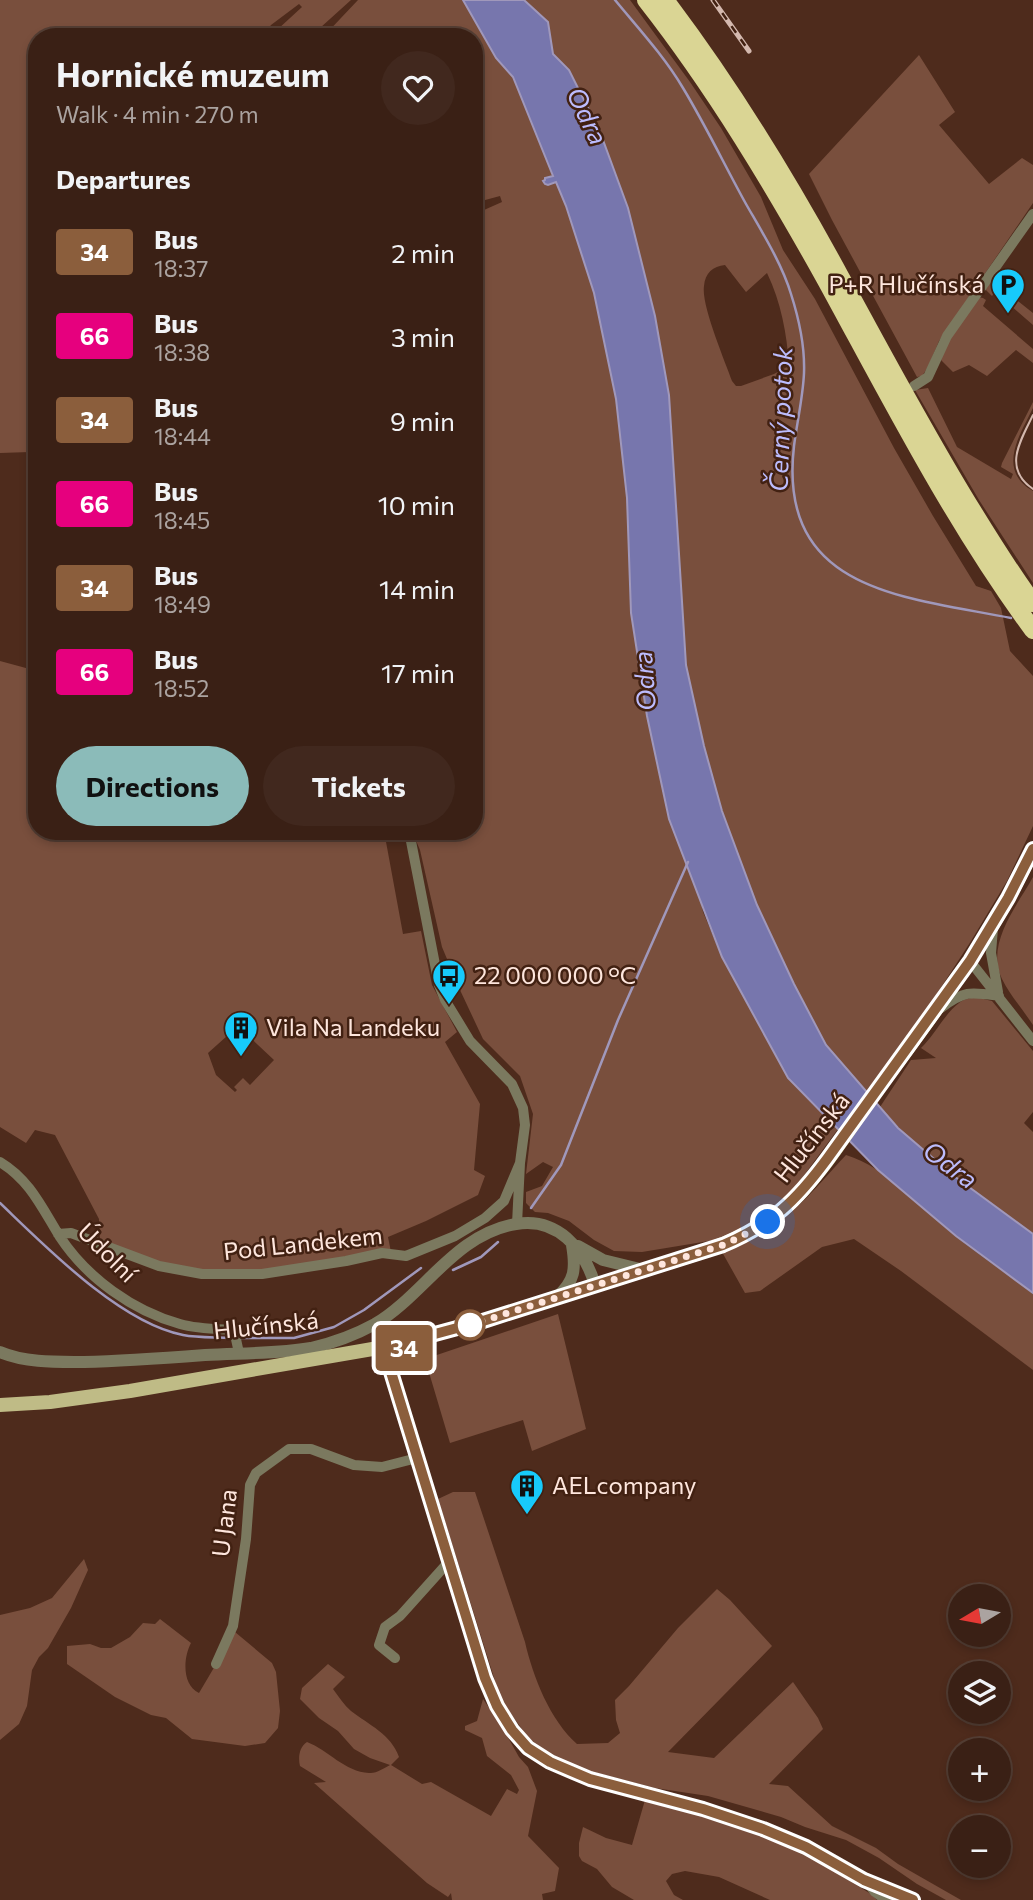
<!DOCTYPE html>
<meta charset="utf-8">
<style>
body{margin:0;font-family:Commissioner,sans-serif;background:#41281e;color:#f1f3f6;height:100vh;display:flex;flex-direction:column;font-size:26px;white-space:nowrap}
*{box-sizing:border-box;margin:0}
p{font-size:23px;color:#aba3a0}
.icon{flex:none;width:38px;height:38px;fill:none;stroke:currentColor;stroke-width:2;stroke-linecap:round;stroke-linejoin:round}
.map{position:relative;flex:1;overflow:hidden}
.details{position:absolute;left:28px;top:28px;width:455px;height:812px;display:flex;flex-direction:column;background:#3a2015;border-radius:28px;box-shadow:0 4px 10px #0003,0 0 0 2px #543e34}
.details>*{flex:none}
.badge{padding:0 14px;border-radius:5px;font-size:24px;line-height:46px}
.needle{width:46px;rotate:260deg}
.fabs{position:absolute;left:948px;top:1584px;display:grid;gap:14px}
.fabs a{display:grid;place-items:center;width:63px;height:63px;border-radius:50%;background:#3a2015;box-shadow:0 4px 10px #0003,0 0 0 2px #543e34;font-size:35px}
.you{position:absolute;width:35px;height:35px;margin:-18px;border:5px solid #fff;border-radius:50%;background:#1a73e8;box-shadow:0 0 0 10px #1a73e833}
.map>.badge{position:absolute;translate:-50% -50%;box-shadow:0 0 0 4px #fff}
h2{padding:0 28px;font-size:26px;line-height:63px}
.round{display:grid;place-items:center;flex:none;width:74px;height:74px;border-radius:37px;background:#41281e}
.overview{display:flex;align-items:center;justify-content:space-between;height:119px;padding:0 28px}
h1{font-size:33px;font-weight:700;line-height:52px}
.primary-button{display:flex;gap:14px;margin-top:auto;padding:14px 28px}
.primary-button a{flex:1;height:80px;border-radius:42px;background:#8bbbb9;color:#111;font-size:28px;font-weight:700;line-height:80px;text-align:center}
.primary-button a+a{background:#41281e;color:#f1f3f6}
ul{padding:0;list-style:none}
li{display:flex;align-items:center;gap:21px;height:84px;padding:0 28px}
li div{flex:1}
li b{display:block;font-size:26px}
li em{font-style:normal}
li .badge{min-width:77px;font-weight:700;text-align:center}
.map>svg:first-child{display:block}
</style>
<div class="map">
<svg width="1033" height="1900" viewBox="0 0 1033 1900">
<rect width="100%" height="100%" fill="#4e2b1c"/>
<path fill="#794f3d" fill-rule="evenodd" d="M 0,0 L 351,0 L 310,37 L 272,37 L 277,30 L 302,7 L 299,4 L 271,25 L 262,37 L 37,37 L 37,454 L 30,452 L 0,453 Z
M 358,0 L 463,0 L 496,58 L 513,77 L 553,176 L 544,181 L 544,184 L 555,181 L 566,206 L 594,293 L 616,399 L 627,498 L 703,912 L 722,957 L 788,1078 L 838,1129 L 791,1193 L 759,1220 L 721,1239 L 642,1252 L 614,1251 L 594,1240 L 569,1221 L 548,1213 L 535,1212 L 526,1203 L 526,1192 L 542,1186 L 553,1167 L 543,1162 L 526,1174 L 533,1114 L 520,1076 L 483,1039 L 460,990 L 442,947 L 420,850 L 412,831 L 474,831 L 474,226 L 484,210 L 502,202 L 500,196 L 474,203 L 474,37 L 323,37 Z
M 524,0 L 630,0 L 690,82 L 721,128 L 761,197 L 783,250 L 815,299 L 894,448 L 933,516 L 976,586 L 991,591 L 1001,608 L 1010,651 L 1033,676 L 1033,826 L 1007,881 L 971,941 L 907,1040 L 866,1091 L 826,1045 L 794,984 L 757,905 L 722,811 L 704,746 L 686,665 L 669,395 L 655,316 L 628,208 L 600,132 L 569,70 L 553,54 L 548,22 ZM 725,265 L 746,292 L 767,273 C 781,302 787,334 789,366 L 774,374 L 741,386 L 736,386 L 732,381 C 725,361 701,305 704,286 C 705,273 713,266 725,265 Z
M 919,55 L 955,112 L 939,125 L 989,184 L 1022,158 L 1033,165 L 1033,203 L 939,341 L 928,367 L 922,376 L 917,377 L 832,220 L 809,174 Z
M 995,276 L 1001,279 L 998,285 L 1033,313 L 1033,325 L 995,292 L 992,296 L 985,289 Z
M 978,297 L 983,298 L 986,300 L 983,306 L 1033,349 L 1033,363 L 1016,350 L 987,376 L 969,365 L 953,372 L 941,360 L 945,347 Z
M 928,388 L 957,447 L 1011,479 L 1013,474 L 1001,467 L 1002,463 L 1033,402 L 1033,408 C 1020,435 996,470 1033,491 L 1033,583 L 979,500 L 915,390 Z
M 0,661 L 37,671 L 37,831 L 166,831 L 167,833 L 173,831 L 384,831 L 403,934 L 421,931 L 432,985 L 457,1032 L 445,1042 L 480,1104 L 474,1170 L 485,1176 L 478,1195 L 426,1221 L 388,1237 L 391,1252 L 261,1272 L 180,1269 L 100,1242 L 99,1219 L 55,1135 L 35,1130 L 26,1143 L 0,1127 ZM 240,1028 L 274,1060 L 250,1085 L 243,1078 L 234,1087 L 237,1090 L 235,1092 L 216,1075 L 208,1053 L 227,1036 L 231,1039 Z
M 1033,877 L 1033,1025 C 1023,1010 1010,995 1002,979 C 985,944 1017,906 1033,877 Z
M 975,997 L 992,1001 L 1033,1051 L 1033,1112 L 1024,1123 L 1033,1132 L 1033,1234 C 980,1195 923,1158 880,1107 L 911,1060 L 936,1058 L 921,1048 C 934,1036 946,1012 959,1003 C 963,999 969,999 975,997 Z
M 846,1155 C 888,1168 920,1207 954,1235 C 979,1255 1007,1274 1033,1293 L 1033,1370 L 901,1271 L 854,1239 L 822,1247 L 760,1291 L 745,1293 L 722,1252 C 743,1242 765,1233 784,1218 C 807,1200 826,1176 846,1155 Z
M 558,1314 L 586,1429 L 532,1451 L 523,1420 L 450,1443 L 425,1359 Z
M 453,1492 L 475,1492 L 525,1642 C 533,1677 550,1720 577,1744 L 608,1743 L 620,1733 L 616,1720 L 615,1700 L 629,1686 L 678,1628 L 717,1589 L 730,1600 L 772,1646 L 668,1752 L 714,1758 L 793,1682 L 818,1718 L 823,1729 L 769,1784 L 788,1786 L 832,1826 L 876,1848 L 898,1864 L 961,1900 L 946,1900 L 917,1884 L 879,1858 L 846,1840 L 805,1827 L 781,1817 L 708,1796 L 655,1788 L 563,1764 L 552,1759 L 527,1736 L 501,1700 L 438,1499 Z
M 84,1559 L 88,1570 L 71,1608 L 48,1648 L 39,1657 L 32,1670 L 27,1706 L 19,1724 L 0,1740 L 0,1615 L 30,1608 L 52,1598 Z
M 160,1619 L 191,1643 C 183,1658 182,1685 199,1693 L 235,1632 L 272,1663 L 276,1672 L 280,1711 L 278,1728 L 265,1743 L 245,1746 L 192,1739 L 166,1718 L 151,1715 L 115,1697 L 67,1664 L 67,1646 L 90,1644 L 101,1648 L 111,1648 L 130,1637 L 143,1623 L 155,1624 Z
M 328,1664 L 345,1677 L 333,1689 C 339,1697 344,1705 351,1711 C 369,1725 391,1734 399,1757 L 391,1765 L 422,1784 L 431,1782 L 491,1816 L 507,1789 L 517,1794 L 519,1790 L 511,1775 L 487,1756 L 482,1738 L 465,1730 L 465,1726 L 477,1721 L 483,1699 L 501,1725 L 519,1757 L 528,1767 L 537,1791 L 528,1836 L 559,1868 L 555,1891 L 542,1894 L 543,1900 L 452,1900 L 451,1893 L 448,1897 L 427,1883 L 314,1783 L 326,1782 L 300,1766 C 298,1758 299,1747 307,1742 C 328,1750 345,1772 369,1773 C 376,1774 384,1768 390,1765 L 370,1758 L 354,1749 L 338,1731 L 319,1718 L 300,1699 L 302,1688 Z
M 645,1800 L 748,1828 L 814,1859 L 871,1894 L 877,1900 L 770,1900 L 719,1877 L 685,1871 L 672,1874 L 666,1881 L 674,1895 L 683,1900 L 634,1900 L 612,1887 L 597,1869 L 582,1861 L 579,1856 L 579,1843 L 583,1827 L 606,1838 L 632,1845 Z"/>
<path fill="#7776ad" stroke="#a098bb" stroke-width="2" d="M 463,0 L 524,0 L 548,22 L 553,54 L 569,70 L 600,132 L 628,208 L 655,316 L 669,395 L 686,665 L 704,746 L 722,811 L 757,905 L 794,984 L 826,1045 L 898,1128 L 954,1176 L 1033,1234 L 1033,1293 L 956,1236 L 878,1170 L 788,1078 L 722,957 L 669,819 L 647,716 L 631,613 L 627,498 L 616,399 L 594,293 L 566,206 L 556,182 L 548,185 L 545,184 L 543,181 L 545,180 L 545,178 L 553,176 L 513,77 L 496,58 Z"/>
<g fill="none" stroke-linecap="round" stroke-linejoin="round">
<path stroke="#a098bb" stroke-width="2.5" d="M 615,0 C 638,28 664,56 683,88 C 706,126 725,166 746,204 C 762,232 782,264 791,294 C 799,319 805,346 804,373 C 803,397 797,422 794,446 C 777,592 905,597 1011,618
M 0,1203 C 45,1246 120,1323 183,1335 C 198,1338 216,1337 231,1338
M 531,1208 L 561,1165 L 618,1020 L 688,862
M 453,1270 L 481,1257 L 498,1242
M 238,1338 L 294,1338 L 334,1327 L 364,1310 L 421,1268"/>
<path stroke="#7b795f" stroke-width="10" d="M 914,386 L 928,377 L 947,336 L 1033,214
M 409,831 L 439,985 L 445,1000 L 470,1041 L 512,1084 L 523,1108 L 525,1125 L 520,1163 L 517,1224
M 993,928 L 991,953 L 998,992
M 970,961 L 1033,1041
M 941,1008 C 965,990 971,992 999,996
M 0,1162 C 30,1180 42,1208 60,1237 C 87,1278 133,1311 180,1324 C 197,1329 216,1329 234,1330 L 239,1353
M 58,1234 L 71,1233 L 159,1266 L 202,1274 L 262,1274 L 346,1261 L 382,1253 L 406,1256 L 455,1236 L 485,1218 L 504,1201 L 520,1163
M 395,1658 L 379,1645 L 385,1627 L 400,1616 L 444,1567 L 449,1564
M 216,1664 L 233,1626 L 246,1539 L 250,1485 L 256,1473 L 289,1449 L 311,1449 L 354,1465 L 382,1467 L 417,1458
M 866,1881 L 875,1892 L 886,1900"/>
<path stroke="#7b795f" stroke-width="12" d="M 578,1246 L 603,1260 L 644,1270
M 557,1297 C 575,1281 576,1269 572,1245
M 384,1347 L 407,1427 L 485,1678 L 501,1713 L 519,1739 L 532,1751 L 550,1762 L 590,1779 L 703,1809 L 763,1829 L 806,1847 L 857,1876 L 913,1900
M 0,1352 C 26,1363 56,1362 84,1362 C 124,1361 165,1358 205,1355 C 240,1353 276,1354 311,1348 C 333,1343 355,1335 375,1324 C 424,1295 455,1234 516,1224 C 557,1217 584,1248 595,1285
M 391,1372 L 398,1358 L 409,1341"/>
<path stroke="#bfbb86" stroke-width="14" d="M 0,1405 L 50,1402 L 130,1391 L 384,1347 L 483,1321 L 699,1253 C 730,1242 759,1230 784,1209 C 817,1181 845,1135 870,1100 C 929,1019 992,940 1033,849"/>
<path stroke="#dad594" stroke-width="18" d="M 646,0 C 715,88 773,185 827,282 C 892,401 953,521 1033,630
M 665,0 C 731,87 789,182 841,278 C 884,356 925,434 972,510 C 991,541 1011,573 1033,603"/>
<path stroke="#d4b9af" stroke-width="2" d="M 1033,415 C 1021,440 1002,468 1033,489"/>
<g stroke="#d4b9af" stroke-width="5">
<path id="rail" d="M 713,0 L 749,51"/>
</g>
<use href="#rail" stroke="#422112" stroke-width="2.5" stroke-dasharray="8" stroke-linecap="butt"/>
</g>
<g fill="none" stroke-linecap="round" stroke-linejoin="round">
<g stroke="#fff" stroke-width="16">
<path id="line" d="M 913,1900 L 864,1880 L 806,1847 L 763,1829 L 703,1809 L 590,1779 L 550,1762 L 528,1748 L 512,1730 L 497,1706 L 485,1678 L 391,1372 L 398,1357 L 409,1341 L 483,1321 L 723,1245 C 772,1224 796,1201 827,1159 L 970,961 L 1008,898 L 1033,849"/>
</g>
<use href="#line" stroke="#8b5e3c" stroke-width="10"/>
<path stroke="#fee6dd" stroke-width="7" stroke-dasharray="0 12.6" d="M 470,1325 L 723,1245 L 740,1237 L 768,1222"/>
</g>
<defs>
<g id="parking-pin" transform="scale(1.75)"><path d="M0 17L-7.5 6A9.5 9.5 0 1 1 7.5 6Z" fill="#17cafb" stroke="#422112"/><path d="M-3.5-5.5H1a3.5 3.5 0 0 1 0 7H-1V5.5H-3.5ZM-1-3.4V-.6H.8a1.4 1.4 0 0 0 0-2.8Z" fill="#111"/></g>
<g id="bus-pin" transform="scale(1.75)"><path d="M0 17L-7.5 6A9.5 9.5 0 1 1 7.5 6Z" fill="#17cafb" stroke="#422112"/><path d="M-5-6H5V4H4V6H2V4H-2V6H-4V4H-5ZM-3.5-4V0h7V-4ZM-3.5 1.2v1.5H-2V1.2ZM2 1.2v1.5H3.5V1.2Z" fill="#111"/></g>
<g id="building-pin" transform="scale(1.75)"><path d="M0 17L-7.5 6A9.5 9.5 0 1 1 7.5 6Z" fill="#17cafb" stroke="#422112"/><path d="M-4-6H4V6H1V3H-1V6H-4ZM-2.5-4.3h1.7v1.8h-1.7ZM.8-4.3h1.7v1.8H.8ZM-2.5-1h1.7V.8h-1.7ZM.8-1h1.7V.8H.8Z" fill="#111"/></g>
</defs>
<g fill-rule="evenodd">
<use href="#parking-pin" x="1008" y="285"/>
<use href="#bus-pin" x="449" y="976"/>
<use href="#building-pin" x="241" y="1028"/>
<use href="#building-pin" x="527" y="1486"/>
</g>
<circle fill="#fff" stroke="#8b5e3c" stroke-width="3.5" cx="470" cy="1325" r="14"/>
<g text-anchor="middle" stroke-width="5" stroke-linejoin="round" paint-order="stroke">
<g font-size="24" fill="#fee6dd" stroke="#422112" text-anchor="start">
<text x="984" y="293" text-anchor="end">P+R Hlučínská</text>
<text x="474" y="984">22 000 000 °C</text>
<text x="266" y="1036">Vila Na Landeku</text>
<text x="552" y="1494">AELcompany</text>
</g>
<g font-size="24" fill="#fee6dd" stroke="#422112">
<text transform="translate(812 1138) rotate(-52)" y="8">Hlučínská</text>
<text transform="translate(303 1244) rotate(-6)" y="8">Pod Landekem</text>
<text transform="translate(107 1253) rotate(45)" y="8">Údolní</text>
<text transform="translate(266 1326) rotate(-6)" y="8">Hlučínská</text>
<text transform="translate(225 1523) rotate(-83)" y="8">U Jana</text>
</g>
<g font-size="26" font-style="italic" fill="#bcbcfd" stroke="#422112">
<text transform="translate(587 116) rotate(64)" y="9">Odra</text>
<text transform="translate(781 419) rotate(-88)" y="9">Černý potok</text>
<text transform="translate(645 681) rotate(-94)" y="9">Odra</text>
<text transform="translate(950 1165) rotate(37)" y="9">Odra</text>
</g>
</g>
</svg>
<div class="fabs">
<a><svg class="needle" viewBox="-14 -14 28 28"><path d="M0-13l5 13h-10z" fill="#e53935"/><path d="M0 13l5-13h-10z" fill="#aba3a0"/></svg></a>
<a><svg class="icon" aria-label="layers" viewBox="0 0 24 24"><path d="M12 4l9 5-9 5-9-5zM3 14l9 5 9-5"/></svg></a>
<a>+</a>
<a>−</a>
</div>
<div class="you" style="left:768px;top:1222px"></div>
<b class="badge" style="left:404px;top:1348px;background:#8b5e3c;color:#fff">34</b>
<section class="details">
<div class="overview"><div><h1>Hornické muzeum</h1><p>Walk · 4 min · 270 m</p></div><a class="round"><svg class="icon" aria-label="heart" viewBox="0 0 24 24"><path d="M12 20l-8-8c-3-5 5-10 8-4 3-6 11-1 8 4z"/></svg></a></div>
<h2>Departures</h2>
<ul>
<li><span class="badge" style="background:#8b5e3c;color:#fff">34</span><div><b>Bus</b><p>18:37</p></div><em>2 min</em></li>
<li><span class="badge" style="background:#e6007e;color:#fff">66</span><div><b>Bus</b><p>18:38</p></div><em>3 min</em></li>
<li><span class="badge" style="background:#8b5e3c;color:#fff">34</span><div><b>Bus</b><p>18:44</p></div><em>9 min</em></li>
<li><span class="badge" style="background:#e6007e;color:#fff">66</span><div><b>Bus</b><p>18:45</p></div><em>10 min</em></li>
<li><span class="badge" style="background:#8b5e3c;color:#fff">34</span><div><b>Bus</b><p>18:49</p></div><em>14 min</em></li>
<li><span class="badge" style="background:#e6007e;color:#fff">66</span><div><b>Bus</b><p>18:52</p></div><em>17 min</em></li>
</ul>
<div class="primary-button"><a>Directions</a><a>Tickets</a></div>
</section>
</div>
